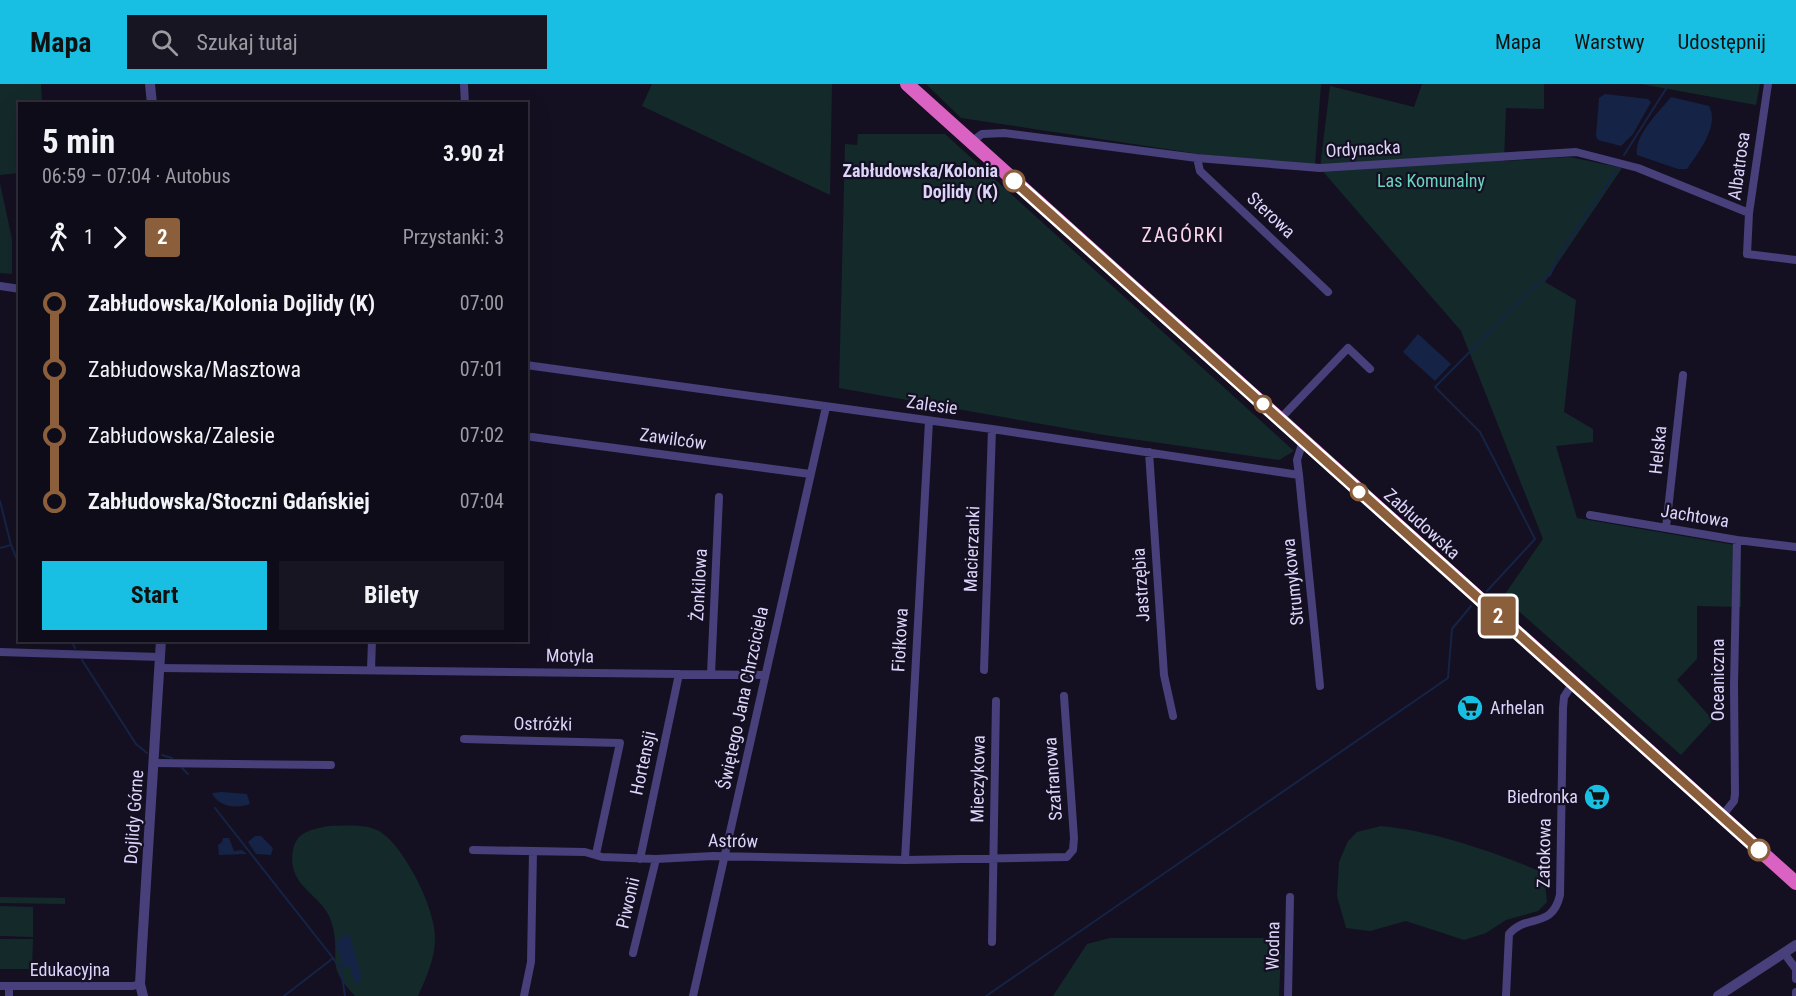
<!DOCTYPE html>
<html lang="pl">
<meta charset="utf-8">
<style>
body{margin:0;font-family:"Roboto Condensed",sans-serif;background:#181522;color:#f1f3f6;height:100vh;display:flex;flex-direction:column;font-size:22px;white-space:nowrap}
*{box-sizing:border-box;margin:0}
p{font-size:20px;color:#9b9ba2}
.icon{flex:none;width:33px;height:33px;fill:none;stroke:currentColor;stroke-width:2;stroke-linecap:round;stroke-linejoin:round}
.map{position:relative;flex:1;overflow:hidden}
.panel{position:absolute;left:18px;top:18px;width:510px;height:540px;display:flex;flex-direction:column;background:#0f0c19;border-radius:0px;box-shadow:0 6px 24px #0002,0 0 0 2px #2f2c38}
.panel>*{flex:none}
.badge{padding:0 12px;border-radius:4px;font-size:21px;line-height:39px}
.map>.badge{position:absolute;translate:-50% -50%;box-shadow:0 0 0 3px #fff}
.legs{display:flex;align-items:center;gap:9px;height:66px;padding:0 24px;font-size:20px}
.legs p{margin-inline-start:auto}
.overview{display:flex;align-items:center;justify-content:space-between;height:102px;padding:0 24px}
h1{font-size:33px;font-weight:700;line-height:45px}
.action{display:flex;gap:12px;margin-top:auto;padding:12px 24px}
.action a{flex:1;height:69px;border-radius:0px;background:#18bfe3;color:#111;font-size:24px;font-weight:700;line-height:69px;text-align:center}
.action a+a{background:#181522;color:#f1f3f6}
ul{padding:0 24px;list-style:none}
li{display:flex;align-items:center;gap:21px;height:66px;font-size:22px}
li i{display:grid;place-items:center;width:9px;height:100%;margin:0 8px;background:currentColor}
li i::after{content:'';width:15px;height:15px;margin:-8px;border:4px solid;border-radius:50%;background:#0f0c19}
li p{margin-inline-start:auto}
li:first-child i{background:linear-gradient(#0000 50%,currentColor 0)}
li:last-child i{background:linear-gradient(currentColor 50%,#0000 0)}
header{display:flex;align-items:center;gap:36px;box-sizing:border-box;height:84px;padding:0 30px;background:#18bfe3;color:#111}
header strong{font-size:28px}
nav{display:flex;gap:33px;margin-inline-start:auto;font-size:21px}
.search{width:420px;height:54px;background:#181522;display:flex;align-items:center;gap:15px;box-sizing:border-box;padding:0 21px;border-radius:0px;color:#9b9ba2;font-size:22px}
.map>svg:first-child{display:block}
</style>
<header>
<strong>Mapa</strong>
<div class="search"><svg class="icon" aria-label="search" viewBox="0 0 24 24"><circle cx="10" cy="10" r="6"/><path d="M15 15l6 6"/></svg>Szukaj tutaj</div>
<nav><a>Mapa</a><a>Warstwy</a><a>Udostępnij</a></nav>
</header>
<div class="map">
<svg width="1796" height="912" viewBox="0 0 1796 912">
<rect width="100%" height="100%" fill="#141021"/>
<path fill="#14292a" d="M 0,0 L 41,0 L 42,19 L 20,20 L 19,89 L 0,91 Z
M 652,0 L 832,0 L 830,111 L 642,22 Z
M 926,0 L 1321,0 L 1315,81 L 1199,70 L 961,34 Z
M 1422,0 L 1544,0 L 1544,25 L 1506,24 L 1504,77 L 1570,73 L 1622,84 L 1545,198 L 1576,216 L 1564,328 L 1593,345 L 1593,358 L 1556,362 L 1577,434 L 1741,462 L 1741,523 L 1697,522 L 1697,575 L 1677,596 L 1713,636 L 1681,671 L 1503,513 L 1543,455 L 1461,247 L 1320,84 L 1330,2 L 1414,23 Z
M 1641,0 L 1760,0 L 1756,21 Z
M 858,50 L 945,50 L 1294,367 L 1279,376 L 1104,351 L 839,304 L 845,60 L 857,61 Z
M 0,99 L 12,155 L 12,190 L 0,189 Z
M 328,742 C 344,742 368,739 382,749 C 406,766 436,826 435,855 C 435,874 426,895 418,912 L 355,912 C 323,879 342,876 332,840 C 324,809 286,805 293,766 C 297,747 311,746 328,742 Z
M 1381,742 C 1434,747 1495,768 1544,789 L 1547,818 L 1538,827 L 1506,836 L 1486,849 L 1464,856 L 1406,837 L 1370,847 L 1346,844 L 1337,812 L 1339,778 L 1348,757 L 1357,748 Z
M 0,813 L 65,814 L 65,820 L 0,819 Z
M 0,822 L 33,823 L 33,853 L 0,852 Z
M 1110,854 L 1270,854 L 1281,868 L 1279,912 L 1053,912 L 1087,860 Z
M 0,855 L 33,855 L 32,885 L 0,885 Z"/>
<path fill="#152446" d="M 1605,10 L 1648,15 L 1651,18 L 1633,50 L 1621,62 L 1598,56 L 1596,52 L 1599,14 Z
M 1671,13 L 1709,22 C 1720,42 1698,69 1687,85 L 1678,85 L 1637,71 C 1634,51 1659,28 1671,13 Z
M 1418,250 L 1451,280 L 1435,297 L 1403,268 Z
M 222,708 L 247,710 L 250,720 C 237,725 218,723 212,709 Z
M 255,752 L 261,752 L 273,764 L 271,771 L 256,770 L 248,758 Z
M 223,754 L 229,754 L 234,767 L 242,766 L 247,770 L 219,771 L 218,761 L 222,758 Z
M 346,849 L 351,855 L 361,893 L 359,899 L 355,899 L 349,881 L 341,884 L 342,875 L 335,860 Z"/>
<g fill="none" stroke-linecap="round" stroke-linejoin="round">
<path stroke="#152446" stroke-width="2" d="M 1624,71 L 1669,0
M 0,417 L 11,461 L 20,483
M 0,464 L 11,461
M 1487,507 L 1535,455 L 1480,348 L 1435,303 L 1533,204 L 1550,191 L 1561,168 L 1617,85
M 71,556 L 75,564
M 82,576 L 136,660 L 147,669
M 162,671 L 172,674
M 182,684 L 188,690
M 215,724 L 333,874 L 341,886 L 345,912
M 284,912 L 332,875
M 986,912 L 1448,594 L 1452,545 L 1471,522"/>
<path stroke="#47407b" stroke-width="8" d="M 464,0 L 465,20
M 1768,0 L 1749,129 L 1747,170 L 1796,176
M 971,58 L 982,50 L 1004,49 L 1197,74 L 1320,84 L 1576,68 L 1638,84 L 1749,129
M 1197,74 L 1200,87 L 1328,208
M 0,202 L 20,205
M 526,281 L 992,345 L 1299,391 L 1297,376 L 1303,357
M 1280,335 L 1348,264 L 1370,285
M 532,353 L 810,390
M 1149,368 L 1164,591 L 1173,632
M 1299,391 L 1320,602
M 1590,431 L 1737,456 L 1796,463
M 1666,444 L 1683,291
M 0,568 L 160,573
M 159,584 L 764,591
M 371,586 L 372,556
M 984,586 L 992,345
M 711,590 L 719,413
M 464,655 L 620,659 L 596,770
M 154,679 L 331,681
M 1722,732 L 1734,717 L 1735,710 L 1734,601 L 1737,456
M 473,766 L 585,768 L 602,773 L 656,775 L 713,772 L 905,776 L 1067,773 L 1073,766 L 1074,754 L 1064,612
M 640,775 L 679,590
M 905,776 L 929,337
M 992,858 L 996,617
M 633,869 L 656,775
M 1784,869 L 1796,885 L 1796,895
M 0,902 L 133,902 L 140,900
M 9,912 L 9,902
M 524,912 L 531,878 L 533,767
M 693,912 L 826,323
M 1288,912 L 1290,813
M 1506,912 L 1509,850 C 1526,829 1552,846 1560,811 L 1563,624 L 1564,613 L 1573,599
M 1796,912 L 1796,908"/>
<path stroke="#47407b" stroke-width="10" d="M 150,0 L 152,20
M 143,912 L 140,900 L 142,863 L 161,556
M 1718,912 L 1796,861"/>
<path stroke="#da62c3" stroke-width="14" d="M 907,0 L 1796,799"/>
</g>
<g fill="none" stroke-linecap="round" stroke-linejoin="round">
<g stroke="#fff" stroke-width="14">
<path id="line-1" d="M 1014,97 L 1759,766"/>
</g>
<use href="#line-1" stroke="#8b5e3c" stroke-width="9"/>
</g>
<defs>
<g id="supermarket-disc" transform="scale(1.35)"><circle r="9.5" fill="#18bfe3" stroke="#141021"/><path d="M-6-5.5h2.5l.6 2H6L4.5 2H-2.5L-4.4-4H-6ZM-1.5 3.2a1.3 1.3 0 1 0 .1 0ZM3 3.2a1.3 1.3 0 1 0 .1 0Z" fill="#111"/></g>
</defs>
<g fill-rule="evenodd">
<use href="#supermarket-disc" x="1470" y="624"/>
<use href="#supermarket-disc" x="1597" y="713"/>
</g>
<g fill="#fff" stroke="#8b5e3c" stroke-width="3">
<circle cx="1014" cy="97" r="10"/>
<circle cx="1263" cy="320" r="8"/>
<circle cx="1359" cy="408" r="8"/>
<circle cx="1759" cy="766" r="10"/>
</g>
<g text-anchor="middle" stroke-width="4.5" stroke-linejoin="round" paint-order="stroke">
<g font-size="18" fill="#dcd4fa" stroke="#141021">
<text transform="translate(1363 65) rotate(-3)" y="6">Ordynacka</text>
<text transform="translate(1739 82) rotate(-82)" y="6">Albatrosa</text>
<text transform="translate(1271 131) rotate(43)" y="6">Sterowa</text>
<text transform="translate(932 321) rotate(8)" y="6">Zalesie</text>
<text transform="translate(673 355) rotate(8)" y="6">Zawilców</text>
<text transform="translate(1658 366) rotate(-84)" y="6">Helska</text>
<text transform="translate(1695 432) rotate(9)" y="6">Jachtowa</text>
<text transform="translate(1422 440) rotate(42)" y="6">Zabłudowska</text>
<text transform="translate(972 465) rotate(-88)" y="6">Macierzanki</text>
<text transform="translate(1293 498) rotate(-96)" y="6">Strumykowa</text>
<text transform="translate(699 501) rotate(-87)" y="6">Żonkilowa</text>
<text transform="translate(1141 501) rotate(-94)" y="6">Jastrzębia</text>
<text transform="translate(900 556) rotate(-87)" y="6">Fiołkowa</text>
<text transform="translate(570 572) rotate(1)" y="6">Motyla</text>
<text transform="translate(1718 596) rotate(-90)" y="6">Oceaniczna</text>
<text transform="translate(743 614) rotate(-78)" y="6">Świętego Jana Chrzciciela</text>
<text transform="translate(543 640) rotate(1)" y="6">Ostróżki</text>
<text transform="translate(643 679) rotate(-78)" y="6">Hortensji</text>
<text transform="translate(978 695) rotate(-89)" y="6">Mieczykowa</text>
<text transform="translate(1053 695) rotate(-94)" y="6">Szafranowa</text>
<text transform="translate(134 733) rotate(-86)" y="6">Dojlidy Górne</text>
<text transform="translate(733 757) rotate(1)" y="6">Astrów</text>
<text transform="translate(1544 769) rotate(-89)" y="6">Zatokowa</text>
<text transform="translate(628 819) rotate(-77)" y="6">Piwonii</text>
<text transform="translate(1273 862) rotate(-89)" y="6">Wodna</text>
<text x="70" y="892">Edukacyjna</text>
</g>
<g font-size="18" font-weight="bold" fill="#dcd4fa" stroke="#141021" text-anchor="end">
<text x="998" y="93">Zabłudowska/Kolonia<tspan x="998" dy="21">Dojlidy (K)</tspan></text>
</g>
<g font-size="18" fill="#68d3c0" stroke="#141021">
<text x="1431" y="103">Las Komunalny</text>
</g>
<g font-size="18" fill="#dcd4fa" stroke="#141021" text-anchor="start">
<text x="1490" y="630">Arhelan</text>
<text x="1578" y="719" text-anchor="end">Biedronka</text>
</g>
<g font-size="20" letter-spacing="1.5" fill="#fbd6eb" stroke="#141021">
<text x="1183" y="158">ZAGÓRKI</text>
</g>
</g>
</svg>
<b class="badge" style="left:1498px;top:532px;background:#8b5e3c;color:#fff">2</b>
<section class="panel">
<div class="overview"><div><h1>5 min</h1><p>06:59 – 07:04 · Autobus</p></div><b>3.90 zł</b></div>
<div class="legs"><svg class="icon" aria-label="walk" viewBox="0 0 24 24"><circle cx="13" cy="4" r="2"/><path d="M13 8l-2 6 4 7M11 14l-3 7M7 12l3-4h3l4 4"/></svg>1<svg class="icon" aria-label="forward" viewBox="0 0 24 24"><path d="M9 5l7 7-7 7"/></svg><b class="badge" style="background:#8b5e3c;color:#fff">2</b><p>Przystanki: 3</p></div>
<ul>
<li><i style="color:#8b5e3c"></i><b>Zabłudowska/Kolonia Dojlidy (K)</b><p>07:00</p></li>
<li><i style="color:#8b5e3c"></i><span>Zabłudowska/Masztowa</span><p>07:01</p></li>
<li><i style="color:#8b5e3c"></i><span>Zabłudowska/Zalesie</span><p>07:02</p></li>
<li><i style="color:#8b5e3c"></i><b>Zabłudowska/Stoczni Gdańskiej</b><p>07:04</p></li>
</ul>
<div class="action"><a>Start</a><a>Bilety</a></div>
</section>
</div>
